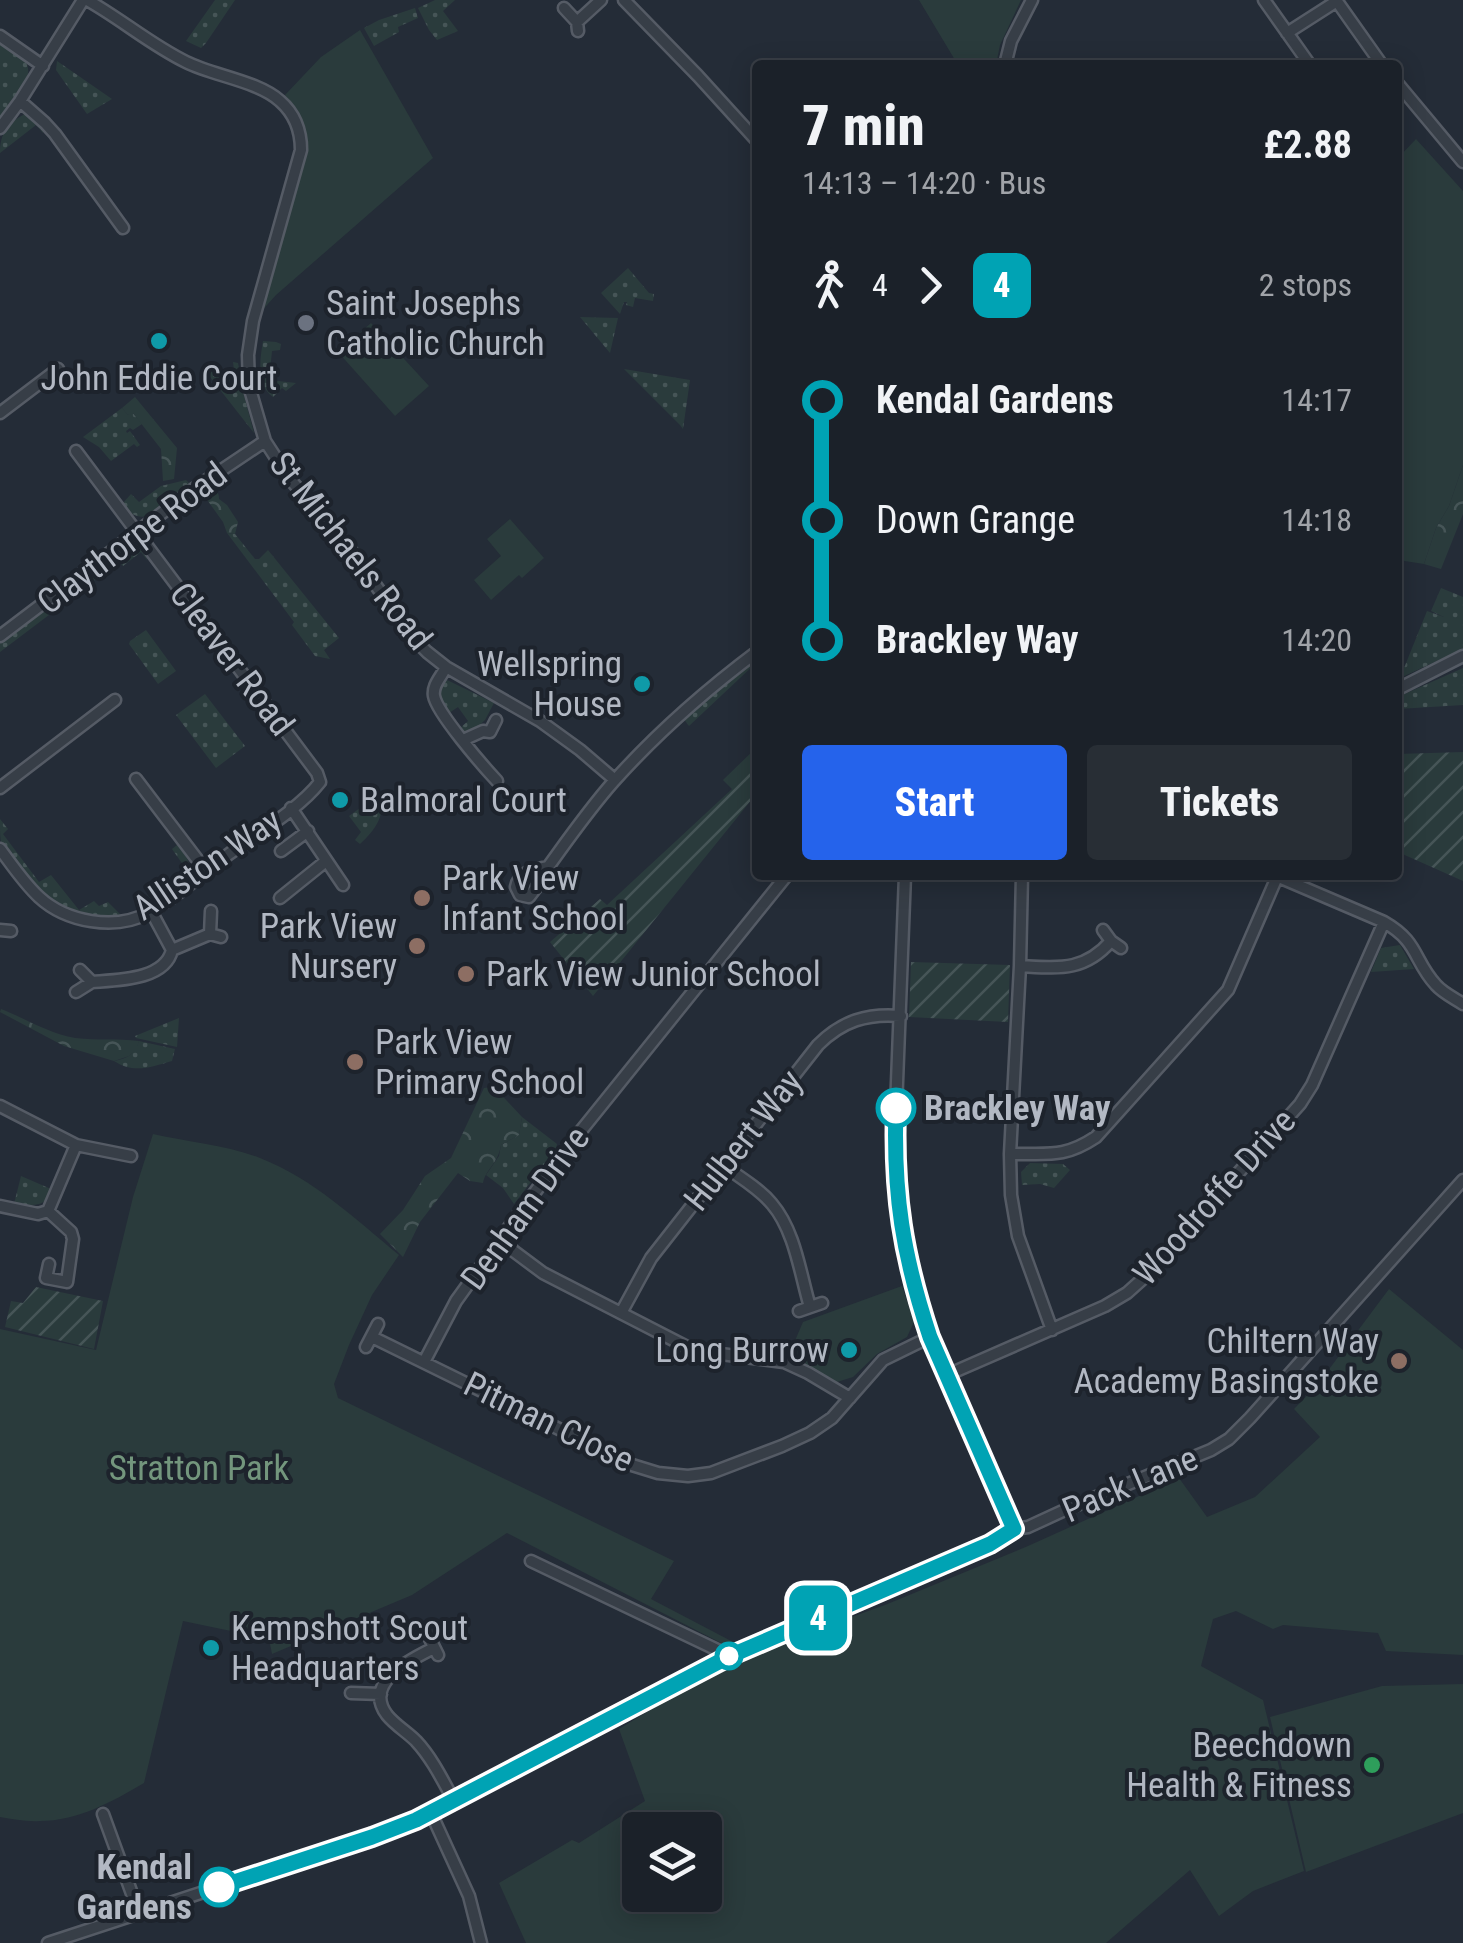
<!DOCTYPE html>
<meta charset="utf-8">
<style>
body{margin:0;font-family:"Roboto Condensed",sans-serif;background:#282e35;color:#f1f3f6;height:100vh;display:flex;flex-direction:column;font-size:38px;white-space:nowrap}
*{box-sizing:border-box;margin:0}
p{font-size:32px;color:#a0a3a8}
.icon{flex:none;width:55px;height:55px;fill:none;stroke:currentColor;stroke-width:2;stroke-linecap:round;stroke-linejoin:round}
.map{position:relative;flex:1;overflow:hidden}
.sheet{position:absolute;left:752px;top:60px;width:650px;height:820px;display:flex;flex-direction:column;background:#1b2129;border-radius:10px;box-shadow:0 5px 25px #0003,0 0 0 2px #393e46}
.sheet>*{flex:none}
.badge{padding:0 20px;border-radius:15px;font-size:35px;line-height:65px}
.fabs{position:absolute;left:622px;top:1812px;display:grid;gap:20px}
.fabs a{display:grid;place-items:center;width:100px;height:100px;border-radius:10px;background:#1b2129;box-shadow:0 5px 25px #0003,0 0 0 2px #393e46;font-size:50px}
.map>.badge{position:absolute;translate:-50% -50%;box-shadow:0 0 0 5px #fff}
.legs{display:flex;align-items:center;gap:15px;height:110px;padding:0 50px;font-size:32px}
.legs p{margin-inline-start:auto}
.overview{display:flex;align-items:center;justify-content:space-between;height:170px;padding:0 50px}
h1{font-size:55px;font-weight:800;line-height:75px}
.cta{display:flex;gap:20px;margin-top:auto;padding:20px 50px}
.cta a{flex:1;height:115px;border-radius:10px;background:#2563eb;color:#fff;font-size:40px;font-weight:800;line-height:115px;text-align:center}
.cta a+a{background:#282e35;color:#f1f3f6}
ul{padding:0 50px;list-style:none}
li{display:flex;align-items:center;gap:35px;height:120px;font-size:38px}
li i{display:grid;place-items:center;width:15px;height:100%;margin:0 12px;background:currentColor}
li i::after{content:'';width:25px;height:25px;margin:-12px;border:8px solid;border-radius:50%;background:#1b2129}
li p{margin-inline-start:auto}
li:first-child i{background:linear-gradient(#0000 50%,currentColor 0)}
li:last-child i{background:linear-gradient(currentColor 50%,#0000 0)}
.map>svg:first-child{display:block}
</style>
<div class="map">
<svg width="1463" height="1943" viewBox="0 0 1463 1943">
<defs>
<pattern id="grass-dots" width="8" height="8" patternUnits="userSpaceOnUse" patternTransform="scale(2.5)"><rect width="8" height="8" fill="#2a3b3c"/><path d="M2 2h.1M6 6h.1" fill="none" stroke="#465557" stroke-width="1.8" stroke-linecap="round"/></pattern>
<pattern id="forest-crowns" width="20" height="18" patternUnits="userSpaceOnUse" patternTransform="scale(2.5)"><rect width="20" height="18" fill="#2a3b3c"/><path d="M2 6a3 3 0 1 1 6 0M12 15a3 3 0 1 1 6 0" fill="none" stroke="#465557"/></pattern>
<pattern id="garden-furrows" width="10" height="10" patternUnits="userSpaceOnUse" patternTransform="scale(2.5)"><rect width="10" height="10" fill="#2a3b3c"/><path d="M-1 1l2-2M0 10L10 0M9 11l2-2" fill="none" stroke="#465557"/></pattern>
</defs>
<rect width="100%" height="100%" fill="#242c37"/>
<path fill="url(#grass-dots)" d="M 215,0 L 235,0 L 206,43 L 201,48 L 186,41 Z
M 435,0 L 455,0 L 443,11 L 458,31 L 437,40 L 429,30 L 418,8 Z
M 415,8 L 418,18 L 398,27 L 399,32 L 374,46 L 364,28 L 379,20 Z
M 0,43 C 8,48 21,55 26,63 C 36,78 9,108 0,120 Z
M 57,61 L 112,99 L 87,114 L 56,70 Z
M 25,114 L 35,117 L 44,129 L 43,133 L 36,125 L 0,153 C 0,134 7,123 25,114 Z
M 628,268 L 649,293 L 654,294 L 653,301 L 635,298 L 633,307 L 626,305 L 627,302 L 624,302 L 620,314 L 601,293 Z
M 580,317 L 618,318 L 610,353 Z
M 263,341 L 276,342 L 281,344 L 280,350 L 272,351 L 269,380 L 296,383 L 286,391 L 282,388 L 273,397 C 256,385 260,359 263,341 Z
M 233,362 L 238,363 L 239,368 L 236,372 L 237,379 L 240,380 L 254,433 L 203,368 L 212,368 L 216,375 L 234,370 Z
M 624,369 L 690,380 L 683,429 L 680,425 Z
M 122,408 L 128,415 L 132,412 L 142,424 L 133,430 L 130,428 L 126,431 L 127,433 L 130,431 L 140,445 L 137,447 L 134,444 L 111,461 L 99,447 L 83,437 Z
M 186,480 L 192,486 C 172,501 141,536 123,503 L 131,494 L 139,502 L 161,486 Z
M 227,533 L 235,534 L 255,559 L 259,559 L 268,550 L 339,638 L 324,650 L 330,659 L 315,656 L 292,625 L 294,622 Z
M 139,546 L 146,552 L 147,560 L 141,552 L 123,566 L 119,562 L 0,652 L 0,641 L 122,551 Z
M 1441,588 L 1463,597 L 1463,649 L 1400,678 L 1427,611 L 1444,617 L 1431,611 Z
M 146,630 L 176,671 L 158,684 L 129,644 L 130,641 Z
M 757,657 L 757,662 L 689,726 L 683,718 Z
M 1463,668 L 1463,705 L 1398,709 L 1398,697 Z
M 447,680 L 494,703 L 485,720 L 471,733 L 461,732 L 459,729 L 468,721 L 458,707 L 449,713 L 437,695 L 441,686 Z
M 205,694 L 245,746 L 216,768 L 176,715 Z
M 382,792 C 384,816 378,827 360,844 L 355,840 L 361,832 L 349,816 Z
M 0,819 L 8,829 L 3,834 L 39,882 L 51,875 L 79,910 L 94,901 L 99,906 L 108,902 L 121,915 C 106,917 89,919 74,913 C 51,903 11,866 1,842 C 0,836 0,826 0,819 Z
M 177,845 C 186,856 192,862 189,877 L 139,910 L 141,904 L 186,869 L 172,849 Z
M 1400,945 L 1414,969 L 1371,972 L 1381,948 Z
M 179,1018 L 177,1047 L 136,1038 L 135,1036 Z
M 139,1041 L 175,1049 L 172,1061 C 151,1067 134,1074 114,1061 C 127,1059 135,1054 139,1041 Z
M 522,1117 L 557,1144 L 556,1149 L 514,1204 L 503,1188 L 486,1175 L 499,1156 L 501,1145 L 519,1135 Z
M 1030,1163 L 1063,1164 L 1070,1170 L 1054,1188 L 1040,1184 L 1022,1185 L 1021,1172 Z
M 21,1176 L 51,1189 C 47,1209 31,1205 14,1204 Z"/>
<path fill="url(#forest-crowns)" d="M 135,397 L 177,448 L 174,479 L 163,481 L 161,449 L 133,413 L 128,415 L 122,408 Z
M 1463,465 L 1463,514 L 1441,569 L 1424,564 L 1436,528 L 1449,506 Z
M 207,488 C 215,488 219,491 219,499 L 227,505 L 238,522 L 235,534 L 227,533 L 223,522 L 200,490 Z
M 1,1009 C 24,1018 50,1034 75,1038 C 97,1041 117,1038 139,1041 L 136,1050 L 129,1056 L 114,1061 L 64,1046 L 0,1012 Z
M 494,1087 L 522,1117 L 519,1135 L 501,1145 C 498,1164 485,1170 483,1183 L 470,1181 L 458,1173 L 420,1222 L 403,1257 L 380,1234 L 403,1210 L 425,1176 L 451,1158 L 484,1088 Z"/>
<path fill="#2a3b3c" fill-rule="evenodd" d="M 919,0 L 1021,0 L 1000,45 L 996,65 L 958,65 Z
M 360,30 L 433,158 L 276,295 L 258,315 L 303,160 C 307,133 304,116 285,95 L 321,57 Z
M 1416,139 L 1463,191 L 1463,465 L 1449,506 L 1436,528 L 1424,564 L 1398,560 L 1398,158 Z
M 371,323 L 429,386 L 395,416 L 338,352 Z
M 510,519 L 544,558 L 522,578 L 519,575 L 491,600 L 474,580 L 501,556 L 487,539 Z
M 153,1134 C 188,1142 226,1145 260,1158 C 314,1179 355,1219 399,1255 L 372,1295 L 349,1345 L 334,1384 L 338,1398 L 674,1561 L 651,1599 L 735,1643 L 729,1647 L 507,1533 L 412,1595 L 272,1654 L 269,1639 L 183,1621 L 144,1783 C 112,1802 77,1821 40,1821 C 27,1822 13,1819 0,1817 L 0,1329 L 96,1350 L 133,1197 Z
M 902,1286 L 914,1322 L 907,1337 L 877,1354 L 853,1377 L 834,1383 L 816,1371 L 788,1357 L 803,1322 Z
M 1389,1289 L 1463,1350 L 1463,1655 L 1386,1651 L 1378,1633 L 1283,1625 L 1273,1629 L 1236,1611 L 1213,1619 L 1201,1666 L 1263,1700 L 1304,1871 L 1253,1891 L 1219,1916 L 1190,1870 L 1106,1943 L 526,1943 L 499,1883 L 572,1840 L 579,1843 L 645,1801 L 619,1729 L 701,1679 L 782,1642 L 885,1605 L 1028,1546 L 1179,1478 L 1207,1517 L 1255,1497 L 1320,1437 L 1294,1409 L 1318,1384 ZM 640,1830 L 705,1830 L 705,1895 L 640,1895 Z
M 1463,1684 L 1463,1813 L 1306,1872 L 1270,1717 L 1382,1686 Z"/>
<path fill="url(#garden-furrows)" d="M 757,747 L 757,793 L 593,996 L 550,942 L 600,899 L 607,905 L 732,789 L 723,780 Z
M 1463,752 L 1463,881 L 1398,852 L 1398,754 Z
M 911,962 L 1010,965 L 1008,1022 L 909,1017 Z
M 36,1287 L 103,1301 L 94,1349 L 5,1327 L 11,1301 L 23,1303 Z"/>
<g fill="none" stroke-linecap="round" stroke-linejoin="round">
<g stroke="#555b65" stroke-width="15">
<path id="minor" d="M 87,0 C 121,19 151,45 186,62 C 214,76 258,81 280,101 C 295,114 301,131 301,150 L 253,321 L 248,355 L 249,386 L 265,441 L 289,478 L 354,554 L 411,636 L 427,652 L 446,667 L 540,721 L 580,750 L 615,780
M 624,0 L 698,76 L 758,142
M 1264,0 L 1310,65
M 1336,0 L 1382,65
M 564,8 L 577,22 L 578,31
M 577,22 L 601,0
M 1287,33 L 1337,1
M 0,36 L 43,66
M 1005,65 L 1011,41 L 1032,0
M 1398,84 L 1463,162
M 20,101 L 45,123 L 55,134 L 123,228
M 0,128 L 20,101 L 83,0
M 0,413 L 58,369
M 0,636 L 195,488 L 265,441
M 446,667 C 442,676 432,685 434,696 C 437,713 483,766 497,781
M 1398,689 L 1463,656
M 463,740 L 483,731 L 490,732 L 496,720
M 136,779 L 206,871
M 0,788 L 115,700
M 291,808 L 343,885
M 0,849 C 12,865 24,883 39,897 C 66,922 115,931 148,913 C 177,897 203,873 229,854 C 258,833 299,809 320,782 L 317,773 L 76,451
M 281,851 L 308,831
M 548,867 C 569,838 590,808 614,781 C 657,733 706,690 758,651
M 548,867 L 539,884 L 529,897 L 520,895 L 516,887 C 519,871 534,870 548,867 Z
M 905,875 L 895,1134 L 899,1219 L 911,1274 L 930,1337 L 1014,1529
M 1022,875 L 1020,966 L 1010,1154 L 1011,1195 L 1018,1236 L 1052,1330
M 1274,875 L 1384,922 C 1419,942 1413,960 1436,985 C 1443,993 1454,998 1463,1004
M 280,898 L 326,861
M 151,911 L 172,950
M 211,911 L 210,934 L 221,937
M 0,930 L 11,931
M 1103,930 L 1111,941 L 1121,948
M 1020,966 C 1058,968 1084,972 1111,941
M 92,982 C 118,980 165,980 172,950 L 210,934
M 76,992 L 92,982 L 80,970
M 0,1106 L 76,1145 L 48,1211 L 38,1214 L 0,1206
M 76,1145 L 131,1156
M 1010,1154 C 1047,1153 1063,1159 1096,1137 L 1228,990 L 1277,877
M 723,1165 C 739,1177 759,1188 772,1204 C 795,1231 800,1273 810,1307
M 48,1211 L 71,1232 L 73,1239 L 67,1282 L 46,1278 L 49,1264
M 500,1241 L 543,1273 L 687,1347 L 713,1353 L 784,1362 L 808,1373 L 850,1398
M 799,1311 L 822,1303
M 621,1313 L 651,1258 L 818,1045 C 842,1021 867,1013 901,1016
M 372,1337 L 632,1465 L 658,1473 L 688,1476 L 711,1473 L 782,1446 L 810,1433 L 832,1418 L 883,1360 L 930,1337
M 366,1347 L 378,1324
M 424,1362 L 456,1301 L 515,1219 L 576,1137 L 787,875
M 947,1375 L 1105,1306 L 1127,1293 L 1147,1275 L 1300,1104 L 1312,1085 L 1384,922
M 531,1561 L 730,1656
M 427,1633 L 438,1655
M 434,1648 C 412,1659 362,1682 387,1715 C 395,1725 407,1732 416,1741 C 432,1758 443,1781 454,1801
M 351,1693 L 381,1694
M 431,1813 L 469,1896 L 481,1943
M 103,1814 L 139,1913
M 48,1943 L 399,1828 L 454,1801 L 730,1656 L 990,1544 L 1014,1529 L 1028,1527 L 1067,1509 L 1211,1450 L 1229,1439 L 1250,1418 L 1463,1180"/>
</g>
<use href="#minor" stroke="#373e47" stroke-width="10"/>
</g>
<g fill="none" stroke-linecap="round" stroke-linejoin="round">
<g stroke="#fff" stroke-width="22">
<path id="line-1" d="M 219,1887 L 372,1837 L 416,1820 L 730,1656 L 990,1544 L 1014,1529 L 930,1337 C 903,1256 893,1194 896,1108"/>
</g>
<use href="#line-1" stroke="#00a3b4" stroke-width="15"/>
</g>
<circle fill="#6b7280" stroke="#1d232c" stroke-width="4" cx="306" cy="323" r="10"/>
<g fill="#0f9aa8" stroke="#1d232c" stroke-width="4">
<circle cx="159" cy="341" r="10"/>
<circle cx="642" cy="684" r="10"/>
<circle cx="340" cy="800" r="10"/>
<circle cx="849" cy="1350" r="10"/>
<circle cx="211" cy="1648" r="10"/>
</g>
<g fill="#8d6e63" stroke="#1d232c" stroke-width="4">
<circle cx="422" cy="898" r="10"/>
<circle cx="417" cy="946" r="10"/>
<circle cx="466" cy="974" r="10"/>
<circle cx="355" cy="1062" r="10"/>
<circle cx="1399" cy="1361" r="10"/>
</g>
<g fill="#fff" stroke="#00a3b4" stroke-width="5">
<circle cx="896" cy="1108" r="18"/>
<circle cx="729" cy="1656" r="12"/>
<circle cx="219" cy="1887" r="18"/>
</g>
<circle fill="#2e9e5b" stroke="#1d232c" stroke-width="4" cx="1372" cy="1765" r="10"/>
<g text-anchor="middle" stroke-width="8" stroke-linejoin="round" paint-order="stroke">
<g font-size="35" fill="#b2b8c3" stroke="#1d232c" text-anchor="start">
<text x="326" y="315">Saint Josephs<tspan x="326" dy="40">Catholic Church</tspan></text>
<text x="159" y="390" text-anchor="middle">John Eddie Court</text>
<text x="622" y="676" text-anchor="end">Wellspring<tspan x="622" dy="40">House</tspan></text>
<text x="360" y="812">Balmoral Court</text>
<text x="442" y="890">Park View<tspan x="442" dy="40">Infant School</tspan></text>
<text x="397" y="938" text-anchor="end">Park View<tspan x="397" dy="40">Nursery</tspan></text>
<text x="486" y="986">Park View Junior School</text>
<text x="375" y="1054">Park View<tspan x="375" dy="40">Primary School</tspan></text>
<text x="1379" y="1353" text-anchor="end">Chiltern Way<tspan x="1379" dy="40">Academy Basingstoke</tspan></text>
<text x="829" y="1362" text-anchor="end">Long Burrow</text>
<text x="231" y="1640">Kempshott Scout<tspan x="231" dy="40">Headquarters</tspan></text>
<text x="1352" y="1757" text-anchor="end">Beechdown<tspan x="1352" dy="40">Health &amp; Fitness</tspan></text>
</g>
<g font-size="35" fill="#b2b8c3" stroke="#1d232c">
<text transform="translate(132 538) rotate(-37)" y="12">Claythorpe Road</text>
<text transform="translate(351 551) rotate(52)" y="12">St Michaels Road</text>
<text transform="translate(232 659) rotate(53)" y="12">Cleaver Road</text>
<text transform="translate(207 864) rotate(-34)" y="12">Alliston Way</text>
<text transform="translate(743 1140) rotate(-52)" y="12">Hulbert Way</text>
<text transform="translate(1214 1197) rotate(-48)" y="12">Woodroffe Drive</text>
<text transform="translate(525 1208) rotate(-54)" y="12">Denham Drive</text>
<text transform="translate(549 1422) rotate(26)" y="12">Pitman Close</text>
<text transform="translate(1130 1484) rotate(-23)" y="12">Pack Lane</text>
</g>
<g font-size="35" font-weight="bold" fill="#b2b8c3" stroke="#1d232c" text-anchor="start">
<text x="924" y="1120">Brackley Way</text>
<text x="192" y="1879" text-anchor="end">Kendal<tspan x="192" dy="40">Gardens</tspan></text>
</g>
<g font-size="35" fill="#73967d" stroke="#1d232c">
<text x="199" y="1480">Stratton Park</text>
</g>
</g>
</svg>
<div class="fabs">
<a><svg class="icon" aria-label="layers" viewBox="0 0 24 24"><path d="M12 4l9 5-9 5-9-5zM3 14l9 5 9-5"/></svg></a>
</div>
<b class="badge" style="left:818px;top:1618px;background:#00a3b4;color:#fff">4</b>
<section class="sheet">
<div class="overview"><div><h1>7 min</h1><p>14:13 – 14:20 · Bus</p></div><b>£2.88</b></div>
<div class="legs"><svg class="icon" aria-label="walk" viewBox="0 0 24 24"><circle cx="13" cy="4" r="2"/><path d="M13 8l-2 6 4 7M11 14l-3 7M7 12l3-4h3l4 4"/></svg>4<svg class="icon" aria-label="forward" viewBox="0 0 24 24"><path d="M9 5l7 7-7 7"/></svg><b class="badge" style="background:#00a3b4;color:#fff">4</b><p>2 stops</p></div>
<ul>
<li><i style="color:#00a3b4"></i><b>Kendal Gardens</b><p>14:17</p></li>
<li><i style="color:#00a3b4"></i><span>Down Grange</span><p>14:18</p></li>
<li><i style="color:#00a3b4"></i><b>Brackley Way</b><p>14:20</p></li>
</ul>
<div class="cta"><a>Start</a><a>Tickets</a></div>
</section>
</div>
